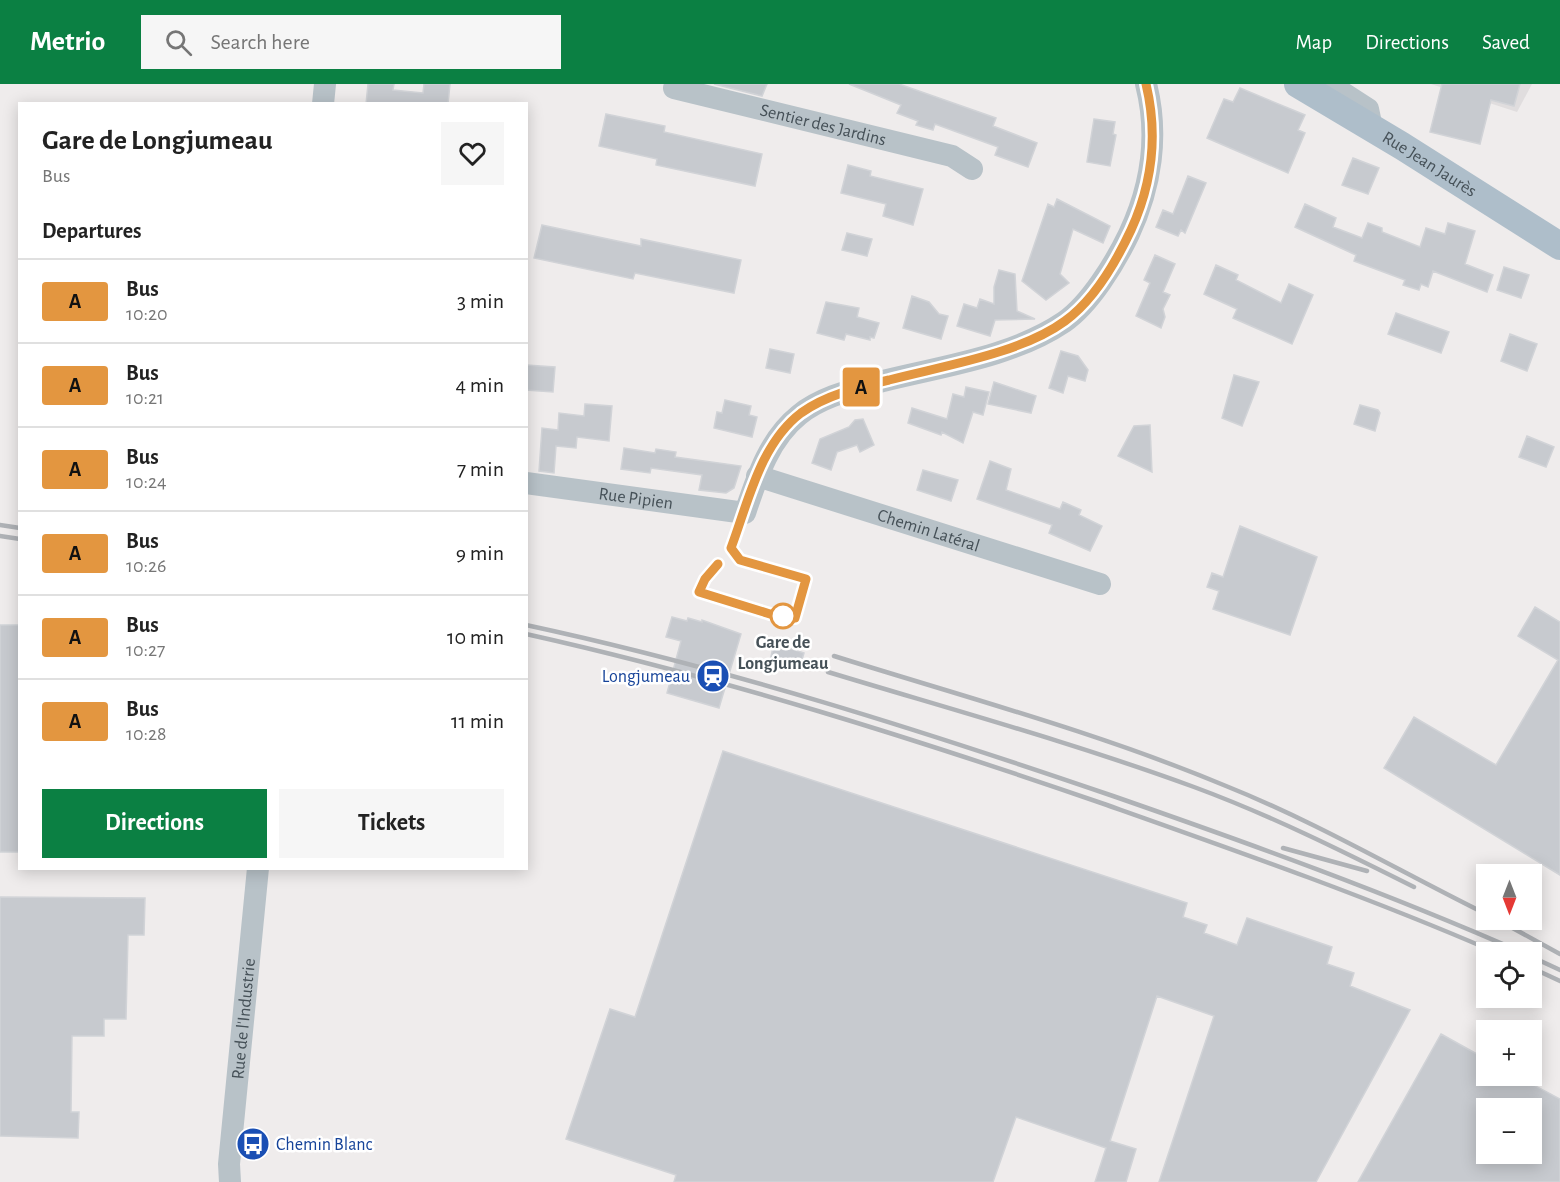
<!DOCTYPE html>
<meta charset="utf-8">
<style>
body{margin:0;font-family:"Alegreya Sans",sans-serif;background:#f6f6f6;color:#222;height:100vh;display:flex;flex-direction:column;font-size:22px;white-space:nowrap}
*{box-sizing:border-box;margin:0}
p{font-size:20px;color:#767676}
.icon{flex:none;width:33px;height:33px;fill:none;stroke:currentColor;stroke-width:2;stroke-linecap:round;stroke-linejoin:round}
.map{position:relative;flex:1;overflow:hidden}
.details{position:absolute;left:18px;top:18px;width:510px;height:768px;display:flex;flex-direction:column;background:#fff;border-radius:0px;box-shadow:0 3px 15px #0003}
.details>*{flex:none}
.badge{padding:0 12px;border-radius:4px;font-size:21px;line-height:39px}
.needle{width:39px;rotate:180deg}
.buttons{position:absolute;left:1476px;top:780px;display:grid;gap:12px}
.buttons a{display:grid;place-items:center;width:66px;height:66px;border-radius:0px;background:#fff;box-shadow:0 3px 15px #0003;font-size:30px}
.map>.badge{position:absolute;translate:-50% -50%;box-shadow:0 0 0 3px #fff}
h2{padding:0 24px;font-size:22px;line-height:54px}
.round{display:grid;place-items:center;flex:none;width:63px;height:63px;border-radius:0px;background:#f6f6f6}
.overview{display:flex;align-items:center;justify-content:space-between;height:102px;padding:0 24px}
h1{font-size:28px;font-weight:700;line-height:45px}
.button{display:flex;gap:12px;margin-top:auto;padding:12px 24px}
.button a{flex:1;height:69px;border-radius:0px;background:#0b8043;color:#fff;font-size:24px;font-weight:700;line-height:69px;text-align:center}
.button a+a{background:#f6f6f6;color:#222}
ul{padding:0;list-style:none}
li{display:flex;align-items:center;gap:18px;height:84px;padding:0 24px;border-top:2px solid #e0e0e0}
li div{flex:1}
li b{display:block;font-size:22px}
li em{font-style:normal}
li .badge{min-width:66px;font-weight:700;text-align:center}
header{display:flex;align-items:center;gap:36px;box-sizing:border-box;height:84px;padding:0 30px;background:#0b8043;color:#fff}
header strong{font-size:28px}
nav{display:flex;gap:33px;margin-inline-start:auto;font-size:21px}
.search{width:420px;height:54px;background:#f6f6f6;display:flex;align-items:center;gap:15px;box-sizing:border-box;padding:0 21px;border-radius:0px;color:#767676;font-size:22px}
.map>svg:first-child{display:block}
</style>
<header>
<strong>Metrio</strong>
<div class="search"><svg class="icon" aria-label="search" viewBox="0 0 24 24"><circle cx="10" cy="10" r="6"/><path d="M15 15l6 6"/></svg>Search here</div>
<nav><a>Map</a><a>Directions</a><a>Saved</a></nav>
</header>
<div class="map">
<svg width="1560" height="1098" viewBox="0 0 1560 1098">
<rect width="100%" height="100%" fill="#efecec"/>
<path fill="#e0ddde" d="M 1431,0 L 1532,0 L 1517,28 Z"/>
<path fill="#c7cacf" stroke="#d1d3d7" stroke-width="1.5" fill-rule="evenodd" d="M 368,0 L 394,0 L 393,6 L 423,9 L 424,0 L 450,0 L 448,20 L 366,20 Z
M 714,0 L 767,0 L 762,12 Z
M 849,0 L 899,0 L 996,34 L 993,42 L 1037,59 L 1028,83 L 995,71 L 998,63 L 935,40 L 933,46 L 916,41 L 918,37 L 897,29 L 901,21 Z
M 1442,0 L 1520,0 L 1514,22 L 1491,16 L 1480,60 L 1430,48 Z
M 1240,4 L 1305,31 L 1298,46 L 1305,49 L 1288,89 L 1207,54 L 1224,15 L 1233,18 Z
M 606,30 L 665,42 L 664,48 L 762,70 L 755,102 L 656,81 L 657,75 L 599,62 Z
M 1094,35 L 1115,38 L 1113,50 L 1116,51 L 1110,82 L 1087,78 Z
M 1353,74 L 1379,84 L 1368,110 L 1342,101 Z
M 848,81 L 871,87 L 870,92 L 923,105 L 913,141 L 883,132 L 886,120 L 841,109 Z
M 1188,92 L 1206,99 L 1185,149 L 1181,146 L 1178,152 L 1156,143 L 1163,126 L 1173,130 Z
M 1057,115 L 1110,142 L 1103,159 L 1073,145 L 1060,190 L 1069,199 L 1046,216 L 1022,197 L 1048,120 L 1054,123 Z
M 1305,120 L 1336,134 L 1333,143 L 1362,154 L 1368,139 L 1382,144 L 1382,148 L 1420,163 L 1426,144 L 1445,150 L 1448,139 L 1475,147 L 1465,180 L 1493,191 L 1487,208 L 1433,187 L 1428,203 L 1421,200 L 1419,206 L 1403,201 L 1405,196 L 1354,177 L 1356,171 L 1295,143 Z
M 542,141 L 641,162 L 641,155 L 741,176 L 734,209 L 635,189 L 633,195 L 534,174 Z
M 847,149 L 872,155 L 867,172 L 842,166 Z
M 1155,171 L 1175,180 L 1163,208 L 1170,211 L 1163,225 L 1165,233 L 1161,244 L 1136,232 L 1150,199 L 1144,196 Z
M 1216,181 L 1238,191 L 1236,196 L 1281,219 L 1289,200 L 1313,211 L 1292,260 L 1233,234 L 1237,225 L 1204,210 Z
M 1504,183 L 1529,191 L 1521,214 L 1497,206 Z
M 999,186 L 1015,190 L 1017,227 L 1035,235 L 995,236 L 990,252 L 957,242 L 964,220 L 977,224 L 980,215 L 994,220 L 994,203 Z
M 912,212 L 929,218 L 939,230 L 948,232 L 941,255 L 903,244 Z
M 826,218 L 859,224 L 857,233 L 879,239 L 874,254 L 870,253 L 870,256 L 846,250 L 844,256 L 817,249 Z
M 1396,229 L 1449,248 L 1441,269 L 1388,250 Z
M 1510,250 L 1537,260 L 1527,287 L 1501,277 Z
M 770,265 L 794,270 L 790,289 L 766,284 Z
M 1061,267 L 1078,272 L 1088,286 L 1085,297 L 1068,292 L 1063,309 L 1049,304 Z
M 526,281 L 555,283 L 553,308 L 526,306 Z
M 1234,291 L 1259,298 L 1242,342 L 1222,334 Z
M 994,298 L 1036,312 L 1031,329 L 988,320 Z
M 966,303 L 989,308 L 983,331 L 973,328 L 963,359 L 942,348 L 941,351 L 908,339 L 912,324 L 947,335 L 953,310 L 964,313 Z
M 725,316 L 751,322 L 749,331 L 757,333 L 752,353 L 714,344 L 717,328 L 722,329 Z
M 585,320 L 612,322 L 609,357 L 577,353 L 576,364 L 556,362 L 554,389 L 539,387 L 542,344 L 558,346 L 559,329 L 584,332 Z
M 1360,321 L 1378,326 L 1380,329 L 1375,347 L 1354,340 Z
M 863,335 L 874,361 L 860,368 L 857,361 L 837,368 L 831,386 L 812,379 L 820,355 L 849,343 L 855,336 Z
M 1150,341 L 1152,388 L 1118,372 L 1134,342 Z
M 1527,352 L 1554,363 L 1546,383 L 1519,373 Z
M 624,364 L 655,369 L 656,365 L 676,368 L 675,373 L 741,382 L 734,404 L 726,409 L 699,406 L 702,391 L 651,384 L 650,389 L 621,385 Z
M 990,377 L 1011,385 L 1006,406 L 1060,425 L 1063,418 L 1081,426 L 1079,431 L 1102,442 L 1090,467 L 1049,449 L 1052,441 L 977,415 Z
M 923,386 L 958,396 L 951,417 L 917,406 Z
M 1240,442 L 1317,473 L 1290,551 L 1213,525 L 1219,507 L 1207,503 L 1212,489 L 1223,493 Z
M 1535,523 L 1560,538 L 1560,791 L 1384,684 L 1414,633 L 1496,681 L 1558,576 L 1518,552 Z
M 672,533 L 687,537 L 688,534 L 702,538 L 702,536 L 741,550 L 719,624 L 667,609 L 681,557 L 666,553 Z
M 0,541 L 20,541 L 20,768 L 0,768 Z
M 774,559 L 804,569 L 799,586 L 770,577 Z
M 723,667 L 1187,819 L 1183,833 L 1207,841 L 1204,849 L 1237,861 L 1247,834 L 1332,863 L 1327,880 L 1354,889 L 1350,902 L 1410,926 L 1316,1098 L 1159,1098 L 1214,932 L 1157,912 L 1110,1057 L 1136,1065 L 1126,1098 L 1095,1098 L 1106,1064 L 1016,1033 L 993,1098 L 674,1098 L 676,1091 L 566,1055 L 610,925 L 635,933 Z
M 0,813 L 145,814 L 144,851 L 128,851 L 126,935 L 104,935 L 104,952 L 72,952 L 71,1028 L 79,1028 L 78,1054 L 0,1052 Z
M 1441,950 L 1486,975 L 1486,992 L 1517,992 L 1560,1015 L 1560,1098 L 1358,1098 ZM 1486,1024 L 1532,1024 L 1532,1070 L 1486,1070 Z"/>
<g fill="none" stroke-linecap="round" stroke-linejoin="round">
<g stroke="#b8c2c8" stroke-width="22">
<path id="s1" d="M 676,0 L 674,4 L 952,72 L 972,85"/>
<path d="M 1317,12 L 1334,3 L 1368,25 L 1372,44"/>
<path d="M 323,20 L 325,0"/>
<path id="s2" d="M 757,392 L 1100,500"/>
<path id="s3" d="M 526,399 L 745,429 C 757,393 769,355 799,331 C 822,312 855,305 883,297 C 943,282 1012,273 1064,238 C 1090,220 1115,179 1129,150 C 1151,103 1159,51 1146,0"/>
<path id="s4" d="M 230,1098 L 229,1080 L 258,784"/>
</g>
<path stroke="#aebeca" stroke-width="28" id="s5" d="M 1298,0 L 1402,62 L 1560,162"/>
<path stroke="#afb2b6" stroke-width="4.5" d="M 0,441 L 20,444
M 0,452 L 20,455
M 526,541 C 726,584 920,646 1113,712 C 1251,760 1387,809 1521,868
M 526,550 C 723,594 916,655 1107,721 C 1237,767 1368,813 1495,868
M 834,572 C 965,613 1099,649 1226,702 C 1316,738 1399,787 1486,830
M 828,588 C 950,625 1074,659 1194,703 C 1270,731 1342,767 1414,803
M 1283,764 L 1367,787
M 1498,836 L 1560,870
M 1532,873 L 1560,886
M 1532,884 L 1560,897"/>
</g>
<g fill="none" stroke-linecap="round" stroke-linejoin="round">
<g stroke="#fff" stroke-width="14">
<path id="line" d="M 718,480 L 705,495 L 699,508 L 770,530 L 795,534 L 806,495 L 740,476 L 731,464 C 748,419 760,360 801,329 C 826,311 859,303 889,296 C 942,282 1020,270 1065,237 C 1094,216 1116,178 1131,146 C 1152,100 1158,50 1146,0"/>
</g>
<use href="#line" stroke="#e39640" stroke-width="9"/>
</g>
<defs>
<g id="station-disc" transform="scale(1.725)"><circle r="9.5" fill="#1a4fb4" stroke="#fff"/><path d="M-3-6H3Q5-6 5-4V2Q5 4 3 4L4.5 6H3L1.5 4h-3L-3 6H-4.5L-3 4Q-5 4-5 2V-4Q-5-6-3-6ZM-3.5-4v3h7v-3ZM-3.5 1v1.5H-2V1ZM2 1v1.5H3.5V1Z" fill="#fff"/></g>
<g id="bus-disc" transform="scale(1.725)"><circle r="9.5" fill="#1a4fb4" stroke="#fff"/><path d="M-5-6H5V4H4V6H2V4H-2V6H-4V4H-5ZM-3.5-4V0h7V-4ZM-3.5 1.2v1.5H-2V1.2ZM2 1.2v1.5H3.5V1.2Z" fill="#fff"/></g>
</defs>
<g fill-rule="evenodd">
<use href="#station-disc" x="713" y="592"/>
<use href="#bus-disc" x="253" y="1060"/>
</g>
<circle fill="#fff" stroke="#e39640" stroke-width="3" cx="783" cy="532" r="12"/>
<g text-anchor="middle" stroke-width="5" stroke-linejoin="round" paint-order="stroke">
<g font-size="18" fill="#465158" stroke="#fff">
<text dy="6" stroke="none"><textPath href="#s1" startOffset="158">Sentier des Jardins</textPath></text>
<text dy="6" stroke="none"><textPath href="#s5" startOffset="154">Rue Jean Jaurès</textPath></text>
<text dy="6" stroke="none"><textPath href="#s3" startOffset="111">Rue Pipien</textPath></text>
<text dy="6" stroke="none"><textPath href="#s2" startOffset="180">Chemin Latéral</textPath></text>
<text dy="6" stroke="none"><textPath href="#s4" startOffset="164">Rue de l'Industrie</textPath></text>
</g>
<g font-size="18" font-weight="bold" fill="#465158" stroke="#fff">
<text x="783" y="564">Gare de<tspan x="783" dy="21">Longjumeau</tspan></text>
</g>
<g font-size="18" fill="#164399" stroke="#fff" text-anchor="end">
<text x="690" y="598">Longjumeau</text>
<text x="276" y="1066" text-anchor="start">Chemin Blanc</text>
</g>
</g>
</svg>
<div class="buttons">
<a><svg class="needle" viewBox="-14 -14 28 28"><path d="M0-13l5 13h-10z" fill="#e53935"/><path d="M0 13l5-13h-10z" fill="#767676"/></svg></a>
<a><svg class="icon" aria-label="locate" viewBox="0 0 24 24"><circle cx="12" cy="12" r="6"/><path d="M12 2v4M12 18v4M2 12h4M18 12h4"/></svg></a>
<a>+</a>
<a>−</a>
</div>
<b class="badge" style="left:861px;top:303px;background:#e39640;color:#111">A</b>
<section class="details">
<div class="overview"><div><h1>Gare de Longjumeau</h1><p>Bus</p></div><a class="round"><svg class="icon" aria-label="heart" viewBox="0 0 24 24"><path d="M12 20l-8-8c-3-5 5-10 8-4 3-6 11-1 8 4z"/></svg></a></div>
<h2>Departures</h2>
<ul>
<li><span class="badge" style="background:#e39640;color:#111">A</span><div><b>Bus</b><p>10:20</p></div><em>3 min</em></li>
<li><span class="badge" style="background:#e39640;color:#111">A</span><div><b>Bus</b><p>10:21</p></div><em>4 min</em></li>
<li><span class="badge" style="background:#e39640;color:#111">A</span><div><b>Bus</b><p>10:24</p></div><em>7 min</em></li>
<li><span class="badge" style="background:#e39640;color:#111">A</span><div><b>Bus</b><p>10:26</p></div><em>9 min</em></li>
<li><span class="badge" style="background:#e39640;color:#111">A</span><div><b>Bus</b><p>10:27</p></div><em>10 min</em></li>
<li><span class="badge" style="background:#e39640;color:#111">A</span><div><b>Bus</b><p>10:28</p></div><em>11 min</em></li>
</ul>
<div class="button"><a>Directions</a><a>Tickets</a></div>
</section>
</div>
